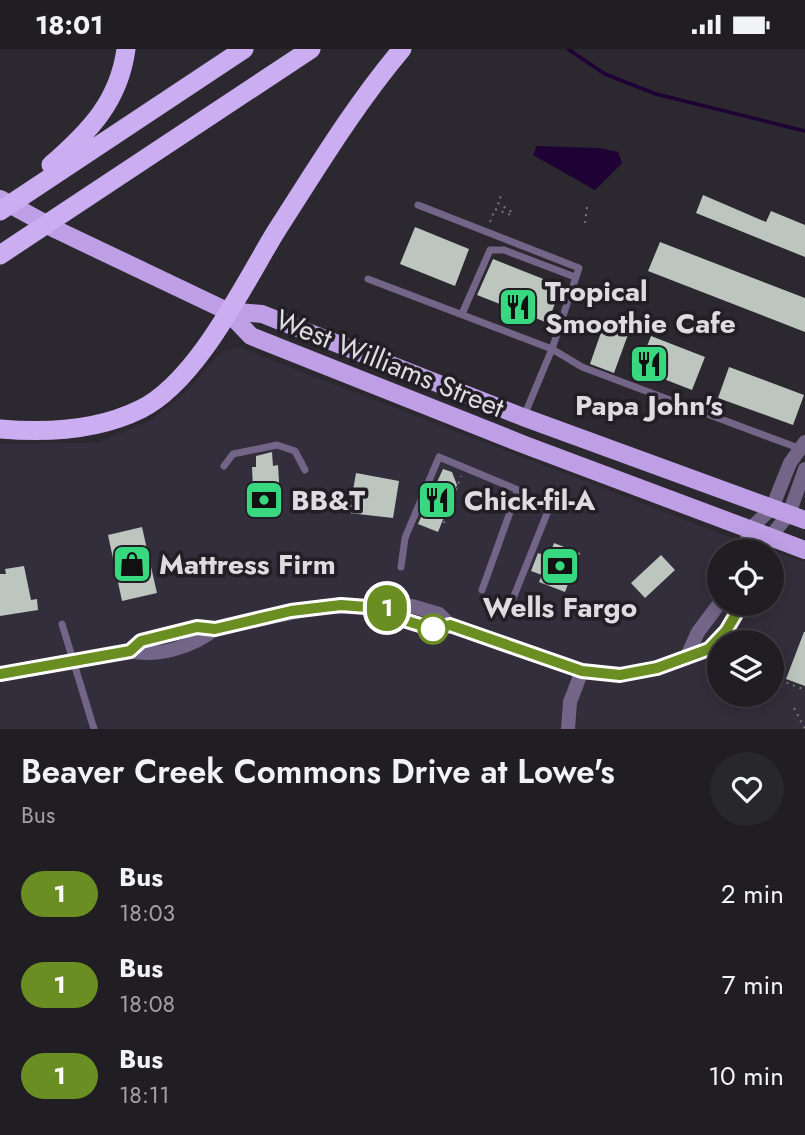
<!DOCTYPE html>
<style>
body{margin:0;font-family:Jost,sans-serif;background:#28272b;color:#f1f3f6;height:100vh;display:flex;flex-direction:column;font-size:26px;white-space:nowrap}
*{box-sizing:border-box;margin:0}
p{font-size:23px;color:#a2a2a6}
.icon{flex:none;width:38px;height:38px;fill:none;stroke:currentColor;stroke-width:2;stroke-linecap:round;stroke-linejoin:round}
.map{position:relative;height:680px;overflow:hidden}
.sheet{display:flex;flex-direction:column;background:#201e23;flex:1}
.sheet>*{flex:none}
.badge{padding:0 14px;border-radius:23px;font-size:24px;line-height:46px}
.tools{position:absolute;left:707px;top:490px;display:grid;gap:14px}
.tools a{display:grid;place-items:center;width:77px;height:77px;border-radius:50%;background:#201e23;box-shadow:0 4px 18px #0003,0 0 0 2px #3d3c41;font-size:35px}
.map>.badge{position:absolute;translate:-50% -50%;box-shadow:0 0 0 4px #fff}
.round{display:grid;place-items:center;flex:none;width:74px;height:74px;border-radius:37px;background:#28272b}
.head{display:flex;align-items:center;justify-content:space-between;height:119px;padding:0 21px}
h1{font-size:33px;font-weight:600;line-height:52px}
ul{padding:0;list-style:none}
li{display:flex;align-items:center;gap:21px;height:91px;padding:0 21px}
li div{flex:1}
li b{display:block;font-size:26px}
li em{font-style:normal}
li .badge{min-width:77px;font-weight:700;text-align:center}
.status{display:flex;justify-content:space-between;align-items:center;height:49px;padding:0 35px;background:#201e23;direction:ltr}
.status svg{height:19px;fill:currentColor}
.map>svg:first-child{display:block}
</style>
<div class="status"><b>18:01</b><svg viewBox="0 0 49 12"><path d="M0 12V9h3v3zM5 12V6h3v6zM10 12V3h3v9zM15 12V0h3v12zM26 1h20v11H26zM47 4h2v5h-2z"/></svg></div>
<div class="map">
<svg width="805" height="680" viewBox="0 0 805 680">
<rect width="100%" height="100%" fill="#2b282f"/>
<path fill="#332e3b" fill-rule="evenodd" d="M 238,298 L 719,484 L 805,513 L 805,680 L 0,680 L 0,395 L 97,394 L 151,371 L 186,343 L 219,305 ZM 719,502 L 772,502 L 772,555 L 719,555 ZM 719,593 L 772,593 L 772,646 L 719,646 Z"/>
<path fill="#1e0135" d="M 537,97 L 599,99 L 618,103 L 622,114 L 595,141 L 533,106 Z"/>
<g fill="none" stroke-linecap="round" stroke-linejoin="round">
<path stroke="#1e0135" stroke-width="3.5" d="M 568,0 L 605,25 L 656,45 L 805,82"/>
</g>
<path fill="#bcc5be" d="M 703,146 L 766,173 L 771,162 L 805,176 L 805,208 L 696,164 Z
M 415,178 L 469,200 L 455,237 L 400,215 Z
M 660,193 L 805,249 L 805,283 L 648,222 Z
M 493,210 L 561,237 L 548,274 L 477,246 Z
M 605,272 L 630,280 L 614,324 L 590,315 Z
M 651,287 L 705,308 L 692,341 L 638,320 Z
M 729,318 L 804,346 L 793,376 L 718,349 Z
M 272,403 L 273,417 L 278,416 L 281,466 L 254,468 L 254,461 L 248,461 L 246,442 L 253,441 L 252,418 L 256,418 L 256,407 Z
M 443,420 L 452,423 L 457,436 L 438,483 L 418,475 Z
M 356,424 L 399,432 L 393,469 L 349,464 Z
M 142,478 L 157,544 L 122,552 L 108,486 Z
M 554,494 L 580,504 L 565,543 L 539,533 L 542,526 L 531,522 L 538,504 L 549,508 Z
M 661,506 L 675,521 L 645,549 L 631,534 Z
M 24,517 L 31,551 L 37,550 L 38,561 L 0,567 L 0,525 L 6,525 L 5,520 Z
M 804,583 L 805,583 L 805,637 L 786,630 Z"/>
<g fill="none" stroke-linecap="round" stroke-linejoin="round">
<path stroke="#78757b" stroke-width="2" stroke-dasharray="2 5" stroke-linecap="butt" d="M 490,173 L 495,160 L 511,166 L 512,163 L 498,154 L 501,147
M 585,174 L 587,158
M 444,474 L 461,427
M 780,631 L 805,641
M 794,659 L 805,680"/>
<path stroke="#736587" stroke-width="7" d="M 418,156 L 579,219 L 552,300 L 582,318 L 801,400
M 368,230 L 552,300 L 524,367
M 462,265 L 490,201 L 504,201 L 575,228
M 224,417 L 233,405 L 277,396 L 295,402 L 305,421
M 401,518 L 405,489 L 439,408 L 518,441 L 482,541
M 512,552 L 548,462
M 62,575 L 94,680"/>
<path stroke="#736587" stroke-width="14" d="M 772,459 L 790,414 L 805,393
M 789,465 L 805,420"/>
<path stroke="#736587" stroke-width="14" d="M 743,502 L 750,480 L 772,459
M 765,502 L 770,488 L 789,465
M 393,560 C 411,575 427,582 450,576
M 130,602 L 141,592 L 197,578 L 215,580 L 324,557 L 393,560 L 412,557 L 439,565 L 450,576 L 582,622 L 620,626 L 657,619 L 709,600 L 726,582 L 742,555
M 688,605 L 698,583 L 719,555
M 0,625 L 130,602 C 157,609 194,597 215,580
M 568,680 L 570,653 L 582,622"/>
<path stroke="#be9fe5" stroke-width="18" d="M 0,150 L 57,181 L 227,262 L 262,265 L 523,368 L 805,471
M 227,262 L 251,287 L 525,396 L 805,501"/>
<path stroke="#cbadf2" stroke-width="19" d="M 51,116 C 90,82 119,52 126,0
M 0,162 L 244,0
M 0,206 L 311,0
M 0,380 C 46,384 99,381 141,360 C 197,332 243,237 275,184 C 315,122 354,57 402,0"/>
</g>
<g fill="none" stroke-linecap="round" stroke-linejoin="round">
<g stroke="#fff" stroke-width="16">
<path id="line" d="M 0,625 L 130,602 L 141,592 L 197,578 L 215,580 L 291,562 L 341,556 L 393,560 L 407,572 L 433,580 L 450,576 L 582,622 L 620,626 L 657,619 L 709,600 L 726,582 L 742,555"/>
</g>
<use href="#line" stroke="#6b8e23" stroke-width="10"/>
</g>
<defs>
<g id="restaurant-square" transform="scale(2.0125)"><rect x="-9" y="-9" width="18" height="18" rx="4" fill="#37d880" stroke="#211e25"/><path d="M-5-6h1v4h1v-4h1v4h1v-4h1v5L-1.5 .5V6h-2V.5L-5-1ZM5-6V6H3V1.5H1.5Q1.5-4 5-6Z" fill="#111"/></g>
<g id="bank-square" transform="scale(2.0125)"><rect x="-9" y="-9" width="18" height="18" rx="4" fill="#37d880" stroke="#211e25"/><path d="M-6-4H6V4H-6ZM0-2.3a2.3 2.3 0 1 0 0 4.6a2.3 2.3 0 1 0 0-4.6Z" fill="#111"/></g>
<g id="shop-square" transform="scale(2.0125)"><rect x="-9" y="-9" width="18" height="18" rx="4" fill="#37d880" stroke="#211e25"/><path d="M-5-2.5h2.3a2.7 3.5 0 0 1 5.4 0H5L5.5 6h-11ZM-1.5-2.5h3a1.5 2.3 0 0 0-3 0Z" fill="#111"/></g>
</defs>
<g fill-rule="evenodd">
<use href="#restaurant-square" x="518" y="258"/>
<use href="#restaurant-square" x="649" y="315"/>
<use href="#bank-square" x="264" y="451"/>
<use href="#restaurant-square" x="437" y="451"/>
<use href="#shop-square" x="132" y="515"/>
<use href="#bank-square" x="560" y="517"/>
</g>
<circle fill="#fff" stroke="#6b8e23" stroke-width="3.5" cx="433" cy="580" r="14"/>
<g text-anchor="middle" stroke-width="7" stroke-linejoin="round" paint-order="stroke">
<g font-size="28" font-weight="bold" fill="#dedce0" stroke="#211e25" text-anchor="start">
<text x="545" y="252">Tropical<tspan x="545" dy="32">Smoothie Cafe</tspan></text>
<text x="649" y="366" text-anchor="middle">Papa John's</text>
<text x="291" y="461">BB&amp;T</text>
<text x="464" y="461">Chick-fil-A</text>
<text x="159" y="525">Mattress Firm</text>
<text x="560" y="568" text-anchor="middle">Wells Fargo</text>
</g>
<g font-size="28" fill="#dedce0" stroke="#211e25">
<text transform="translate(390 314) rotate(22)" y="10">West Williams Street</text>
</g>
</g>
</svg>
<div class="tools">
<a><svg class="icon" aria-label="locate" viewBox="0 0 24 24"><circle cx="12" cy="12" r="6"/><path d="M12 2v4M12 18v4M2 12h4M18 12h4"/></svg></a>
<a><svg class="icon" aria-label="layers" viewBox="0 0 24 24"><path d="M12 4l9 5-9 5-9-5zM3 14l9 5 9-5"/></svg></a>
</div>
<b class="badge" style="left:387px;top:559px;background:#6b8e23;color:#fff">1</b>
</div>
<section class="sheet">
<div class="head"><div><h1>Beaver Creek Commons Drive at Lowe's</h1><p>Bus</p></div><a class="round"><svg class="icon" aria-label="heart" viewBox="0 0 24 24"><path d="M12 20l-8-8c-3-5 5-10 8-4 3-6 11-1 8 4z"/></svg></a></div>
<ul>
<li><span class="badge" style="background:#6b8e23;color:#fff">1</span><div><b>Bus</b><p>18:03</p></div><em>2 min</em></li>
<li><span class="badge" style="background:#6b8e23;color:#fff">1</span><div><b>Bus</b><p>18:08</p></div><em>7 min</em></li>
<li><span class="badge" style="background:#6b8e23;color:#fff">1</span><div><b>Bus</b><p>18:11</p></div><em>10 min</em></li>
</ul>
</section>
